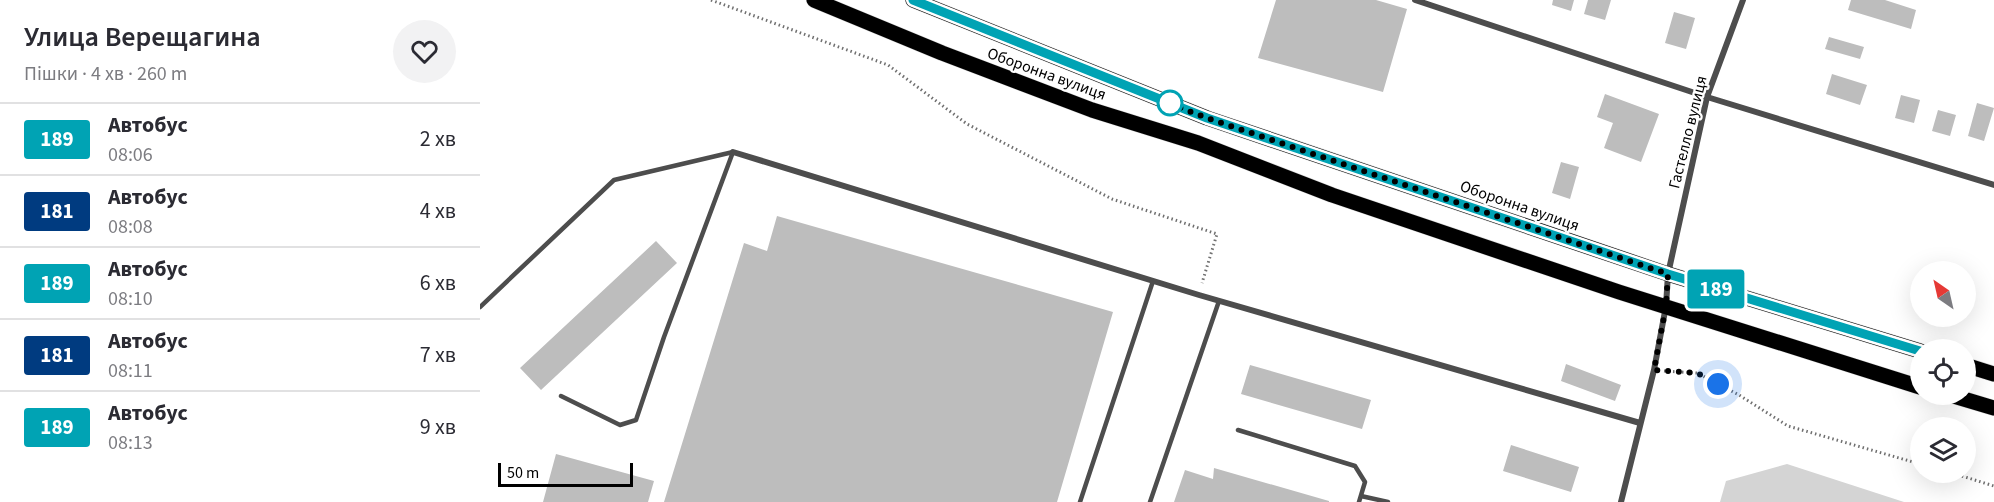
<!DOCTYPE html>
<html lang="uk">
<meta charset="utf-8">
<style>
body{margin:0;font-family:"Source Sans 3",sans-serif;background:#f2f2f3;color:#2b2b33;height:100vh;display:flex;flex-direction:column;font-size:22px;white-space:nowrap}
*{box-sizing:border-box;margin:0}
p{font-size:20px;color:#7c7c81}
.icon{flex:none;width:33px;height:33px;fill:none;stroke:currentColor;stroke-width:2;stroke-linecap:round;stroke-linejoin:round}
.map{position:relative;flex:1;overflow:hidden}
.details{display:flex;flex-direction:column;background:#fff;width:480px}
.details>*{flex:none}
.badge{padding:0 12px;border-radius:4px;font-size:21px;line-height:39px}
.needle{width:39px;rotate:326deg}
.controls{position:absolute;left:1430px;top:261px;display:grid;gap:12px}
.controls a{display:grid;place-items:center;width:66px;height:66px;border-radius:50%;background:#fff;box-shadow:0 6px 24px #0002;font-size:30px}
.scale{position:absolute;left:18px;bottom:15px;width:135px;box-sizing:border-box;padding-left:6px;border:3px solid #000;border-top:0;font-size:16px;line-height:21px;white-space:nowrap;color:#000;-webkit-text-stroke:4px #fff;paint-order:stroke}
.you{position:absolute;width:30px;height:30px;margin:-15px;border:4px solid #fff;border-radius:50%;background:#1a73e8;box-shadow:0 0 0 9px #1a73e833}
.map>.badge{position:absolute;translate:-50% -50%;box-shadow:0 0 0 3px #fff}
.round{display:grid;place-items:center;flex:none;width:63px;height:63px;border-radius:32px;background:#f2f2f3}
.overview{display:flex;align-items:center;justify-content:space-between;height:102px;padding:0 24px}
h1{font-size:28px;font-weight:600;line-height:45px}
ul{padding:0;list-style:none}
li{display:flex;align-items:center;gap:18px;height:72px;padding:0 24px;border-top:2px solid #e1e1e2}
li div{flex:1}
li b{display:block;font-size:22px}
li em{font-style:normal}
li .badge{min-width:66px;font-weight:700;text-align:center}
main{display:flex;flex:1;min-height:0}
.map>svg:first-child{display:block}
</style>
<main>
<section class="details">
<div class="overview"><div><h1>Улица Верещагина</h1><p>Пішки · 4 хв · 260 m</p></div><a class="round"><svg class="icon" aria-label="heart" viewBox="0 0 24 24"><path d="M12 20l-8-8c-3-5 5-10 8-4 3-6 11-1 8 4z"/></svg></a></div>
<ul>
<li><span class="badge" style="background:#00a3b4;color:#fff">189</span><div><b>Автобус</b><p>08:06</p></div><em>2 хв</em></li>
<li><span class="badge" style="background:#003b80;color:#fff">181</span><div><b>Автобус</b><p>08:08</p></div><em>4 хв</em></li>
<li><span class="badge" style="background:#00a3b4;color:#fff">189</span><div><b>Автобус</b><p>08:10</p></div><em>6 хв</em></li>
<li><span class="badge" style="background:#003b80;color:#fff">181</span><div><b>Автобус</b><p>08:11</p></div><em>7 хв</em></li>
<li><span class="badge" style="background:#00a3b4;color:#fff">189</span><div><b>Автобус</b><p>08:13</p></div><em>9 хв</em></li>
</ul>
</section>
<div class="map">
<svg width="1514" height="502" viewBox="0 0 1514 502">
<rect width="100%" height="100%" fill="#fff"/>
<path fill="#d4d4d4" d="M 1307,464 L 1424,502 L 1240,502 L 1246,481 Z"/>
<path fill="#bdbdbd" d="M 796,0 L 896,0 L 927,9 L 903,92 L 778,58 Z
M 1073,0 L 1094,0 L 1091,11 L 1072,5 Z
M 1108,0 L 1131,0 L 1125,20 L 1104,14 Z
M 1371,0 L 1405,0 L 1436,10 L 1431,29 L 1368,10 Z
M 1194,12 L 1215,18 L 1206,49 L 1185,43 Z
M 1349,37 L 1384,47 L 1380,59 L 1345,49 Z
M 1352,74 L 1387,85 L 1380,105 L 1346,94 Z
M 1125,94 L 1179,114 L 1161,162 L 1124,148 L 1133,123 L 1117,117 Z
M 1421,95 L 1440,100 L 1434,123 L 1415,118 Z
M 1497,103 L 1514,108 L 1504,141 L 1488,136 Z
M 1458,110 L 1476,115 L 1470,136 L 1452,131 Z
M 1081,162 L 1099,167 L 1090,199 L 1072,193 Z
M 297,216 L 633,312 L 577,502 L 184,502 L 264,243 L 287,251 Z
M 176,241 L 197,263 L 61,390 L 40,368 Z
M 1086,364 L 1141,385 L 1135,401 L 1081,381 Z
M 770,365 L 891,400 L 882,429 L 761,394 Z
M 1031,445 L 1099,467 L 1091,492 L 1023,471 Z
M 76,454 L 174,481 L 168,502 L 63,502 Z
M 734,468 L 849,501 L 849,502 L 694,502 L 705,470 L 733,479 Z"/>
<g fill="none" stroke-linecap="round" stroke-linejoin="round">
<g stroke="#dbdbdb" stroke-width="16">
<path id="primary" d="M 334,0 L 462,53 L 612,110 L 718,143 L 852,195 L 1139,292 L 1440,387
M 433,0 L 727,118 L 1188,274 L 1440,351
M 1485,365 L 1514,374
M 1467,394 L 1514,408"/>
</g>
<path stroke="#6f6f6f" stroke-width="3" stroke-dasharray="1.5 3" stroke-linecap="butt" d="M 231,0 L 408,65 L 487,124 L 632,199 L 737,234 L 722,283
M 1184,371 L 1217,373 L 1259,395 L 1308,426 L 1440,464
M 1469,472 L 1514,486"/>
<path stroke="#4d4d4d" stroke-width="4.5" d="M 0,307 L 134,180 L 253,152
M 81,396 L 140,425 L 156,420 L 184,337 L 253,152
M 758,430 L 875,466 L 885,482 L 879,502
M 881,496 L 908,502
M 600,502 L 673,281
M 670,502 L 739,301"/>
<path stroke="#4d4d4d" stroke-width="6" d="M 935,0 L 1227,97 L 1514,185
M 253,152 L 719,295 L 1160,423
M 1141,502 L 1174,370 L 1186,306 L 1188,274 L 1227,97 L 1263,0"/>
<use href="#primary" stroke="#000" stroke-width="15"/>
</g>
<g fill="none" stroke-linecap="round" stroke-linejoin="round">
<g stroke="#fff" stroke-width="14">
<path id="line" d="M 433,0 L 727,118 L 1188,274 L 1440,351"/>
</g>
<use href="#line" stroke="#00a3b4" stroke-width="9"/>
<path stroke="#000" stroke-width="6" stroke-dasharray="0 10.8" d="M 690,103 L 685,102 L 727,118 L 1188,274 L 1186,306 L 1174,370 L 1217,373 L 1238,384"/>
</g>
<circle fill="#fff" stroke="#00a3b4" stroke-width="3" cx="690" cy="103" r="12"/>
<g text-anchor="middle" stroke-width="4.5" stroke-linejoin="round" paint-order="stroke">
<g font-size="16" fill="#000" stroke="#fff">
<text transform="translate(567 73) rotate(20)" y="6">Оборонна вулиця</text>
<text transform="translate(1207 132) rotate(-76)" y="6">Гастелло вулиця</text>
<text transform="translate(1040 205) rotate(19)" y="6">Оборонна вулиця</text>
</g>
</g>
</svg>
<div class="controls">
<a><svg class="needle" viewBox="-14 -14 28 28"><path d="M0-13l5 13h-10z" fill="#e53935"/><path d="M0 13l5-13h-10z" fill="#7c7c81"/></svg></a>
<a><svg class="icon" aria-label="locate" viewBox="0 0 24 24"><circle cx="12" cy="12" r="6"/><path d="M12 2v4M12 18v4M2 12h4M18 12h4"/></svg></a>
<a><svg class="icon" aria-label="layers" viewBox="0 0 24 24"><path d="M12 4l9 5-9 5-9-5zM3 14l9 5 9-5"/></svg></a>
</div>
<div class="scale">50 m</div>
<div class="you" style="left:1238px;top:384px"></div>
<b class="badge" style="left:1236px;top:289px;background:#00a3b4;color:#fff">189</b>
</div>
</main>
